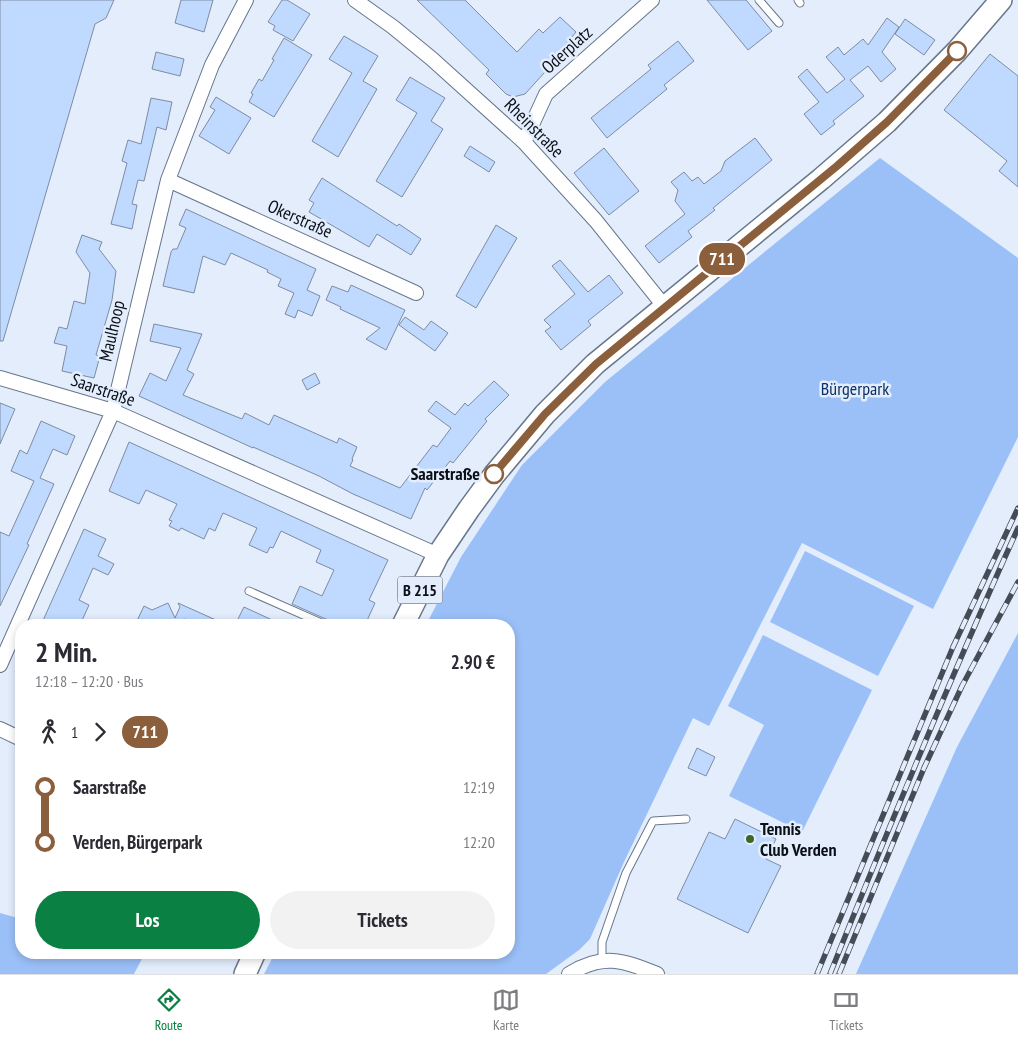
<!DOCTYPE html>
<html lang="de">
<meta charset="utf-8">
<style>
body{margin:0;font-family:"PT Sans Narrow",sans-serif;background:#f2f2f3;color:#2b2b33;height:100vh;display:flex;flex-direction:column;font-size:19px;white-space:nowrap}
*{box-sizing:border-box;margin:0}
p{font-size:16px;color:#7c7c81}
.icon{flex:none;width:28px;height:28px;fill:none;stroke:currentColor;stroke-width:2;stroke-linecap:round;stroke-linejoin:round}
.map{position:relative;flex:1;overflow:hidden}
.details{position:absolute;left:15px;top:619px;width:500px;height:340px;display:flex;flex-direction:column;background:#fff;border-radius:20px;box-shadow:0 2px 8px #0003}
.details>*{flex:none}
.badge{padding:0 10px;border-radius:16px;font-size:18px;line-height:32px}
.map>.badge{position:absolute;translate:-50% -50%;box-shadow:0 0 0 2px #fff}
.legs{display:flex;align-items:center;gap:8px;height:55px;padding:0 20px;font-size:16px}
.legs p{margin-inline-start:auto}
.summary{display:flex;align-items:center;justify-content:space-between;height:85px;padding:0 20px}
h1{font-size:28px;font-weight:600;line-height:38px}
.action{display:flex;gap:10px;margin-top:auto;padding:10px 20px}
.action a{flex:1;height:58px;border-radius:30px;background:#0b8043;color:#fff;font-size:20px;font-weight:600;line-height:58px;text-align:center}
.action a+a{background:#f2f2f3;color:#2b2b33}
ul{padding:0 20px;list-style:none}
li{display:flex;align-items:center;gap:18px;height:55px;font-size:19px}
li i{display:grid;place-items:center;width:8px;height:100%;margin:0 6px;background:currentColor}
li i::after{content:'';width:12px;height:12px;margin:-6px;border:4px solid;border-radius:50%;background:#fff}
li p{margin-inline-start:auto}
li:first-child i{background:linear-gradient(#0000 50%,currentColor 0)}
li:last-child i{background:linear-gradient(currentColor 50%,#0000 0)}
.tabs{display:flex;justify-content:space-around;align-items:center;height:70px;border-top:1px solid #e1e1e2;background:#fff;font-size:14px;color:#7c7c81}
.tabs a{display:grid;justify-items:center;gap:2px}
.tabs .selected{color:#0b8043}
.map>svg:first-child{display:block}
</style>
<div class="map">
<svg width="1018" height="974" viewBox="0 0 1018 974">
<rect width="100%" height="100%" fill="#e3edfc"/>
<path fill="#9bc0f8" d="M 880,158 L 1018,258 L 1018,437 L 933,609 L 802,543 L 709,726 L 693,718 L 624,862 L 590,939 L 579,950 L 546,974 L 264,974 L 275,953 L 509,952 L 509,625 L 426,625 L 461,557 L 522,465 L 605,382 Z
M 805,551 L 914,606 L 878,676 L 770,622 Z
M 1018,633 L 1018,974 L 856,974 L 957,747 Z
M 763,635 L 872,690 L 802,832 L 729,796 L 764,725 L 728,706 Z
M 0,913 L 21,919 L 21,952 L 145,953 L 134,974 L 0,974 Z"/>
<path fill="#c0d9fe" stroke="#7d8ca3" d="M 0,0 L 114,0 L 106,18 L 95,24 L 3,341 L 0,341 Z
M 181,0 L 213,0 L 204,32 L 175,23 Z
M 282,0 L 287,0 L 310,14 L 293,41 L 273,30 L 275,26 L 268,22 Z
M 417,0 L 465,0 L 517,52 L 539,29 L 543,33 L 560,17 L 576,32 L 561,50 L 562,51 L 543,70 L 545,72 L 525,94 L 513,97 L 506,94 L 486,74 L 489,70 Z
M 707,0 L 746,0 L 772,31 L 748,50 Z
M 887,18 L 899,27 L 882,52 L 896,69 L 881,82 L 868,66 L 850,80 L 864,96 L 833,121 L 835,124 L 821,135 L 804,114 L 819,102 L 798,77 L 807,69 L 827,93 L 845,79 L 826,57 L 838,47 L 844,55 L 863,39 L 868,45 Z
M 905,19 L 935,40 L 924,55 L 895,34 Z
M 344,36 L 378,56 L 363,81 L 377,89 L 338,157 L 312,141 L 352,73 L 329,59 Z
M 284,38 L 312,55 L 274,117 L 249,102 L 253,94 L 251,93 L 259,79 L 262,81 L 274,60 L 272,59 Z
M 678,41 L 694,61 L 664,85 L 667,89 L 607,138 L 591,118 L 651,69 L 648,65 Z
M 156,52 L 184,59 L 180,76 L 152,69 Z
M 990,54 L 1018,76 L 1018,187 L 999,171 L 1007,161 L 944,110 Z
M 410,77 L 445,98 L 431,121 L 443,129 L 402,197 L 376,181 L 417,113 L 396,100 Z
M 216,97 L 251,118 L 229,154 L 199,136 L 215,110 L 210,107 Z
M 151,98 L 172,102 L 166,130 L 157,127 L 144,181 L 138,180 L 132,204 L 137,205 L 132,229 L 111,224 L 127,163 L 122,161 L 128,140 L 141,144 Z
M 755,138 L 772,160 L 713,208 L 715,210 L 688,231 L 692,237 L 659,263 L 645,246 L 685,214 L 675,201 L 678,190 L 671,182 L 684,172 L 692,181 L 698,177 L 704,184 L 721,171 L 725,161 Z
M 470,146 L 495,162 L 489,172 L 464,156 Z
M 604,148 L 639,191 L 609,215 L 574,173 Z
M 322,178 L 397,226 L 399,224 L 421,239 L 411,255 L 377,234 L 369,247 L 309,212 L 314,203 L 309,200 Z
M 186,209 L 316,269 L 307,290 L 320,296 L 312,316 L 298,310 L 295,318 L 285,314 L 294,293 L 278,286 L 281,279 L 267,272 L 268,270 L 231,253 L 225,265 L 203,256 L 194,293 L 163,286 L 171,252 L 173,249 L 177,249 L 186,228 L 179,225 Z
M 496,225 L 517,238 L 476,308 L 456,296 Z
M 82,235 L 102,242 L 99,249 L 116,271 L 112,300 L 96,355 L 100,356 L 94,378 L 62,371 L 67,346 L 54,343 L 59,327 L 67,329 L 74,301 L 85,304 L 90,273 L 76,252 Z
M 560,260 L 588,292 L 609,275 L 623,293 L 588,321 L 591,325 L 561,350 L 545,331 L 551,327 L 544,320 L 575,294 L 552,266 Z
M 351,285 L 405,310 L 386,350 L 366,339 L 380,328 L 340,309 L 341,307 L 326,300 L 332,286 L 348,292 Z
M 405,317 L 424,330 L 431,321 L 448,333 L 435,351 L 399,325 Z
M 154,324 L 202,334 L 187,370 L 194,374 L 183,395 L 242,419 L 245,413 L 269,425 L 274,415 L 337,443 L 339,438 L 357,447 L 352,459 L 353,460 L 350,466 L 400,488 L 433,445 L 437,447 L 451,428 L 428,411 L 436,401 L 455,415 L 465,403 L 468,406 L 494,381 L 509,395 L 485,419 L 487,421 L 453,463 L 450,461 L 427,490 L 425,488 L 411,519 L 353,494 L 319,476 L 253,447 L 253,448 L 139,396 L 150,373 L 166,381 L 181,348 L 150,341 Z
M 315,373 L 320,383 L 307,390 L 302,380 Z
M 0,403 L 15,409 L 0,444 Z
M 41,421 L 75,436 L 67,455 L 53,449 L 40,478 L 54,484 L 27,544 L 29,545 L 0,606 L 0,532 L 9,536 L 34,481 L 11,471 L 20,450 L 27,454 Z
M 129,442 L 388,560 L 369,600 L 375,603 L 365,625 L 331,625 L 328,620 L 292,604 L 300,586 L 322,596 L 334,570 L 316,562 L 321,550 L 281,531 L 273,548 L 270,547 L 267,553 L 249,545 L 257,528 L 223,513 L 215,531 L 209,528 L 204,539 L 181,528 L 179,531 L 169,526 L 172,521 L 169,520 L 177,504 L 146,490 L 139,504 L 109,491 Z
M 84,529 L 106,539 L 98,556 L 114,564 L 108,575 L 93,568 L 79,600 L 89,605 L 80,625 L 41,625 Z
M 168,603 L 175,618 L 180,607 L 178,603 L 227,625 L 187,625 L 185,619 L 170,625 L 135,625 L 144,606 L 152,610 Z
M 244,607 L 283,625 L 235,625 Z
M 697,748 L 715,757 L 706,776 L 688,768 Z
M 735,819 L 776,839 L 766,859 L 781,866 L 748,933 L 677,899 L 709,832 L 725,839 Z"/>
<g fill="none" stroke-linecap="round" stroke-linejoin="round">
<g stroke="#67768b" stroke-width="9">
<path id="service" d="M 759,0 L 779,23
M 798,0 L 800,3
M 249,591 L 326,625
M 602,960 L 602,942 L 626,873 L 653,821 L 686,819"/>
</g>
<g stroke="#67768b" stroke-width="16">
<path id="minor" d="M 355,0 L 393,27 L 432,59 L 524,142 L 596,221 L 664,306
M 524,142 L 546,94 L 652,0
M 168,180 L 416,293
M 0,378 L 113,411 L 438,555
M 0,665 L 113,411 L 168,180 L 212,65 L 246,0
M 0,729 L 21,739
M 569,974 C 603,953 622,960 657,974"/>
</g>
<g stroke="#67768b" stroke-width="24">
<path id="primary" d="M 403,625 L 438,555 L 469,509 L 494,475 L 545,414 L 595,364 L 821,179 L 887,122 L 957,51 L 1001,0
M 245,974 L 255,952"/>
</g>
<use href="#service" stroke="#fff" stroke-width="7"/>
<use href="#minor" stroke="#fff" stroke-width="14"/>
<use href="#primary" stroke="#fff" stroke-width="21"/>
<g stroke="#454c56" stroke-width="5.5">
<path id="rail" d="M 817,974 L 953,647 L 1018,508
M 830,974 C 890,824 952,675 1018,528
M 839,974 L 924,768 L 962,686 L 1018,582"/>
</g>
<use href="#rail" stroke="#e3edfc" stroke-width="4" stroke-dasharray="11" stroke-linecap="butt"/>
</g>
<g fill="none" stroke-linecap="round" stroke-linejoin="round">
<g stroke="#fff" stroke-width="11">
<path id="line-1" d="M 494,474 L 545,414 L 596,364 L 837,166 L 887,122 L 957,51"/>
</g>
<use href="#line-1" stroke="#8b5e3c" stroke-width="8"/>
</g>
<g fill="#fff" stroke="#8b5e3c" stroke-width="2.5">
<circle cx="957" cy="51" r="9"/>
<circle cx="494" cy="474" r="9"/>
</g>
<circle fill="#3e6825" stroke="#e3edfc" stroke-width="2" cx="750" cy="839" r="5"/>
<g text-anchor="middle" stroke-width="5" stroke-linejoin="round" paint-order="stroke">
<rect fill="#e3edfc" stroke="#4b525c" stroke-width="1" x="397.5" y="576.5" width="45" height="27" rx="4"/>
<g font-size="16" font-weight="bold" fill="#0a1018">
<text x="420" y="596">B 215</text>
</g>
<g font-size="18" fill="#0a1018" stroke="#e3edfc">
<text transform="translate(567 50) rotate(-42)" y="6">Oderplatz</text>
<text transform="translate(534 128) rotate(45)" y="6">Rheinstraße</text>
<text transform="translate(300 219) rotate(24)" y="6">Okerstraße</text>
<text transform="translate(112 331) rotate(-77)" y="6">Maulhoop</text>
<text transform="translate(103 390) rotate(19)" y="6">Saarstraße</text>
</g>
<g font-size="18" fill="#0c3065" stroke="#e3edfc">
<text x="855" y="395">Bürgerpark</text>
</g>
<g font-size="18" font-weight="bold" fill="#0a1018" stroke="#e3edfc" text-anchor="end">
<text x="480" y="480">Saarstraße</text>
</g>
<g font-size="18" font-weight="bold" fill="#0a1018" stroke="#e3edfc" text-anchor="start">
<text x="760" y="835">Tennis<tspan x="760" dy="21">Club Verden</tspan></text>
</g>
</g>
</svg>
<b class="badge" style="left:722px;top:259px;background:#8b5e3c;color:#fff">711</b>
<section class="details">
<div class="summary"><div><h1>2 Min.</h1><p>12:18 – 12:20 · Bus</p></div><b>2.90 €</b></div>
<div class="legs"><svg class="icon" aria-label="walk" viewBox="0 0 24 24"><circle cx="13" cy="4" r="2"/><path d="M13 8l-2 6 4 7M11 14l-3 7M7 12l3-4h3l4 4"/></svg>1<svg class="icon" aria-label="forward" viewBox="0 0 24 24"><path d="M9 5l7 7-7 7"/></svg><b class="badge" style="background:#8b5e3c;color:#fff">711</b></div>
<ul>
<li><i style="color:#8b5e3c"></i><b>Saarstraße</b><p>12:19</p></li>
<li><i style="color:#8b5e3c"></i><b>Verden, Bürgerpark</b><p>12:20</p></li>
</ul>
<div class="action"><a>Los</a><a>Tickets</a></div>
</section>
</div>
<nav class="tabs">
<a class="selected"><svg class="icon" aria-label="directions" viewBox="0 0 24 24"><path d="M12 3l9 9-9 9-9-9zM9 14v-3h6M13 9l2 2-2 2"/></svg>Route</a>
<a><svg class="icon" aria-label="map" viewBox="0 0 24 24"><path d="M3 6l6-2 6 2 6-2v14l-6 2-6-2-6 2zM9 4v14M15 6v14"/></svg>Karte</a>
<a><svg class="icon" aria-label="tickets" viewBox="0 0 24 24"><path d="M3 7h18v10H3zM15 7v10"/></svg>Tickets</a>
</nav>
